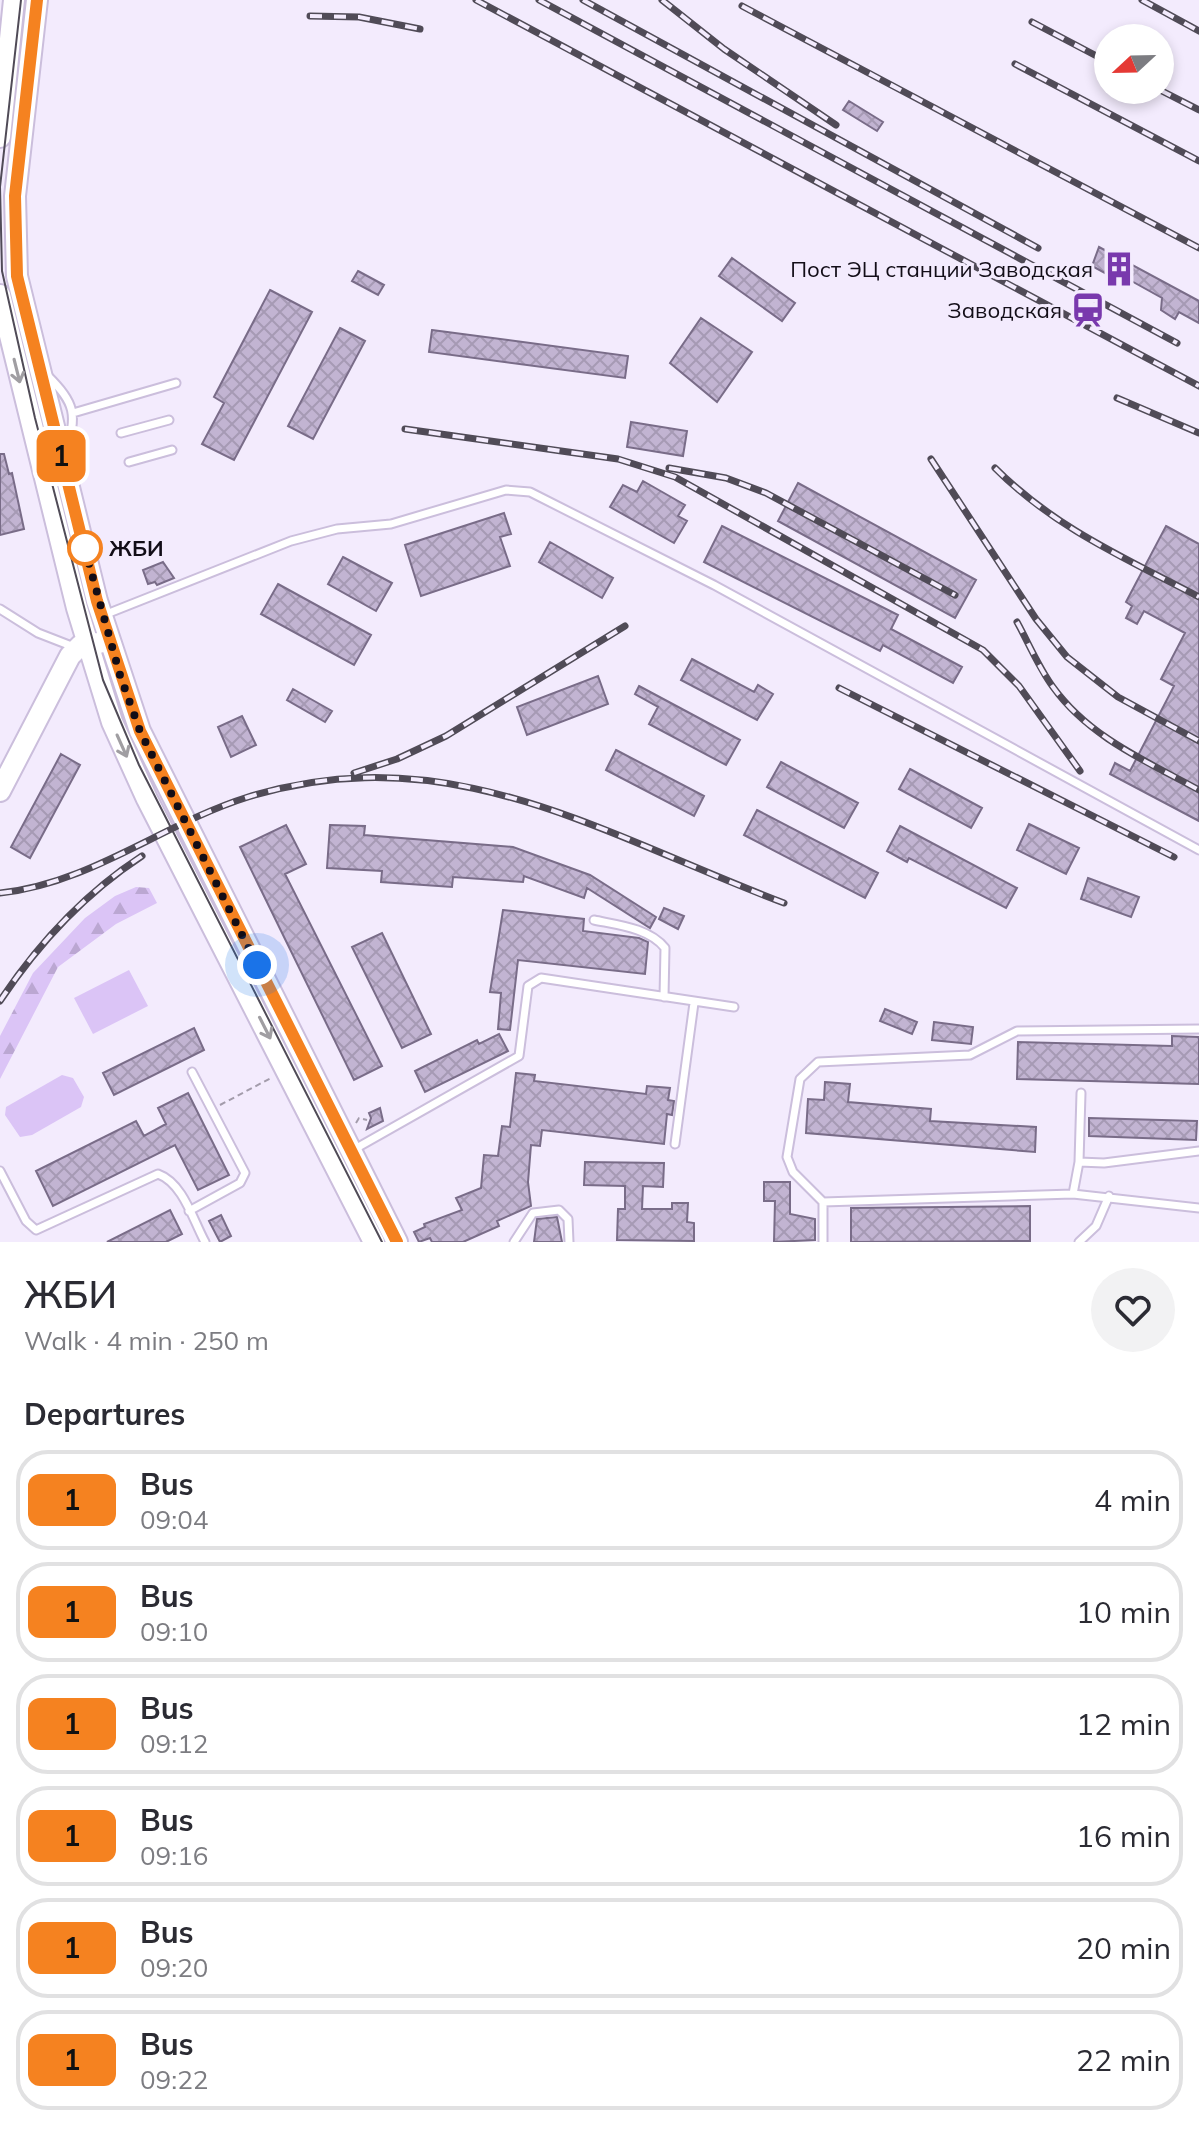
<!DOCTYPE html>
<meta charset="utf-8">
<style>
body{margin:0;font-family:Mulish,sans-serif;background:#f2f2f3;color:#2b2b33;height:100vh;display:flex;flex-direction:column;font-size:30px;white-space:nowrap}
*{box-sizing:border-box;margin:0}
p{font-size:26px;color:#7c7c81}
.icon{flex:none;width:44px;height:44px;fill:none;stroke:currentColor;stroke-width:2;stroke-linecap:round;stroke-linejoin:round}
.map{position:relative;height:1242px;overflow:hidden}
.side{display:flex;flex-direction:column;background:#fff;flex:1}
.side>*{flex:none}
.badge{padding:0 16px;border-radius:12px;font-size:28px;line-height:52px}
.needle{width:52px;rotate:248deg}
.buttons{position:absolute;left:1094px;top:24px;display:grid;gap:16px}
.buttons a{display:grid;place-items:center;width:80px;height:80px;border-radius:50%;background:#fff;box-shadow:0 4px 12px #0003;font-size:40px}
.you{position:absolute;width:40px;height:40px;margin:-20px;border:6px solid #fff;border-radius:50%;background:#1a73e8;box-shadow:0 0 0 12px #1a73e833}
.map>.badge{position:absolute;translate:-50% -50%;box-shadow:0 0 0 4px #fff}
h2{padding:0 24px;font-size:30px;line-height:72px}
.round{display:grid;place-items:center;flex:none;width:84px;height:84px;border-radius:42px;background:#f2f2f3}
.head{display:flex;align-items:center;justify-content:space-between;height:136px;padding:0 24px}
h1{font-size:38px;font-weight:600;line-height:60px}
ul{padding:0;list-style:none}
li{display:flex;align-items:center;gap:24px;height:100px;margin:0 16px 12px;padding:0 8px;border:4px solid #e1e1e2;border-radius:32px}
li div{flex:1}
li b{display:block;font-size:30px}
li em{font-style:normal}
li .badge{min-width:88px;font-weight:700;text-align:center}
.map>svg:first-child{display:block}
</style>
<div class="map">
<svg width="1199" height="1242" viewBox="0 0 1199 1242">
<defs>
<pattern id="forest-firs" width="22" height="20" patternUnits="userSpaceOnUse" patternTransform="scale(2)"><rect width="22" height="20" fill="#dbc4f6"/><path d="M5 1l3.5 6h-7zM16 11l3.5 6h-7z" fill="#bba7d2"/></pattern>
<pattern id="building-cross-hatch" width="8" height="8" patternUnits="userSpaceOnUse" patternTransform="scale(2)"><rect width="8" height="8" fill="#c2b4d2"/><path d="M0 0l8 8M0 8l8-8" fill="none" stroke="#a69ab4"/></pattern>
</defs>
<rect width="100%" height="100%" fill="#f3ebfd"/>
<path fill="url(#forest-firs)" d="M 136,887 L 149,888 L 157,903 L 116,924 L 58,967 L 0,1079 L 0,1036 L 33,973 L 85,918 L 115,896 Z"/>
<path fill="#dbc4f6" d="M 129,970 L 148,1006 L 93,1034 L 74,998 Z
M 62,1075 L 73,1078 L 84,1097 L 81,1107 L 32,1135 L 20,1137 L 5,1115 L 6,1107 Z"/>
<path fill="url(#building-cross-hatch)" stroke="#796c88" stroke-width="2" d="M 849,101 L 883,122 L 877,131 L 843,110 Z
M 1099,247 L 1199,301 L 1199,323 L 1179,312 L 1175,319 L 1161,310 L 1162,298 L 1126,278 L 1123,283 L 1092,266 Z
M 732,258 L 795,303 L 782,321 L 719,276 Z
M 358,271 L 384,285 L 378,295 L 352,281 Z
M 270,290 L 312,312 L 234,460 L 202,444 L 224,403 L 214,397 Z
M 701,318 L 752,352 L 717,402 L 670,363 Z
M 340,328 L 365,341 L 313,439 L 288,426 Z
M 432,330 L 628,356 L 625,378 L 429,352 Z
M 631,422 L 687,431 L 683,456 L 627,447 Z
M 0,454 L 4,454 L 9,474 L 12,473 L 24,529 L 0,535 Z
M 643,481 L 685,505 L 678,516 L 687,521 L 674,543 L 610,507 L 623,485 L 637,492 Z
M 798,483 L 976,580 L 955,618 L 778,521 Z
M 504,513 L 511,534 L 500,537 L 510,566 L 421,596 L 405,545 Z
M 722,526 L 898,615 L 891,629 L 962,667 L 953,683 L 883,645 L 880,651 L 704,562 Z
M 1166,526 L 1199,544 L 1199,821 L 1110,774 L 1115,763 L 1130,771 L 1174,686 L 1161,679 L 1185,633 L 1144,611 L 1137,624 L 1126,618 L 1132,606 L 1126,602 Z
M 550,542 L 613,578 L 602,598 L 539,562 Z
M 343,557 L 392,583 L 376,611 L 328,584 Z
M 163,562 L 174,578 L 157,585 L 155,582 L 148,584 L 143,570 Z
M 278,584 L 371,635 L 354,665 L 261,614 Z
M 692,659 L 754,692 L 758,685 L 773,694 L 757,720 L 681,680 Z
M 598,676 L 608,704 L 527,735 L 517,707 Z
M 639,686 L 740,740 L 726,765 L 649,724 L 658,707 L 635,694 Z
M 293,689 L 332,711 L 325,722 L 287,700 Z
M 242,716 L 256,745 L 231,757 L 218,727 Z
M 616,750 L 704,796 L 694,816 L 606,770 Z
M 61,754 L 80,765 L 30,858 L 11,847 Z
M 781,762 L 858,803 L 844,828 L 767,787 Z
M 910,769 L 982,808 L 971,828 L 899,789 Z
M 757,810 L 878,873 L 865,898 L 744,835 Z
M 1029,824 L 1079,848 L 1066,874 L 1017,850 Z
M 286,825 L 306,864 L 285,874 L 382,1066 L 354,1080 L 240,847 Z
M 330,825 L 365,826 L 364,835 L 513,847 L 590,875 L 656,917 L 650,928 L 587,888 L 584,898 L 524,876 L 523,882 L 453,877 L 452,887 L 381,882 L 382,871 L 327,868 Z
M 900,826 L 1017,888 L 1006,908 L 909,858 L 907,862 L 887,851 Z
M 1088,878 L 1139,897 L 1131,917 L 1081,899 Z
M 664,908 L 684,916 L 678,929 L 659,919 Z
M 503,910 L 584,919 L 583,931 L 639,938 L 648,942 L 645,974 L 518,960 L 510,1030 L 498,1029 L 501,993 L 490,992 Z
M 382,933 L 431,1034 L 402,1048 L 352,947 Z
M 885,1009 L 917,1022 L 912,1034 L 880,1021 Z
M 934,1022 L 973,1027 L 971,1044 L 932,1040 Z
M 194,1028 L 204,1050 L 114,1095 L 103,1073 Z
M 499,1034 L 508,1051 L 425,1092 L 415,1071 L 477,1040 L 479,1044 Z
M 1172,1036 L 1199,1037 L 1199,1084 L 1017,1079 L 1018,1042 L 1172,1046 Z
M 516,1073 L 535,1075 L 534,1081 L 646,1094 L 647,1086 L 670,1088 L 668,1100 L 674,1101 L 672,1115 L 667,1114 L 664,1144 L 542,1130 L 540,1146 L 531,1145 L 528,1182 L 531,1206 L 497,1221 L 499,1226 L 463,1242 L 432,1242 L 430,1238 L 419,1242 L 414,1232 L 425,1227 L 424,1224 L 462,1210 L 456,1198 L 481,1188 L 484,1155 L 498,1156 L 502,1126 L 510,1127 Z
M 825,1082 L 850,1084 L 848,1102 L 931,1109 L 930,1121 L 1036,1127 L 1035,1152 L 806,1133 L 808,1099 L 824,1100 Z
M 188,1093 L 229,1175 L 198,1190 L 175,1145 L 53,1206 L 36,1171 L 136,1121 L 144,1136 L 166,1124 L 158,1108 Z
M 380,1108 L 383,1121 L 367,1129 L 371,1118 L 369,1113 Z
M 1089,1118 L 1197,1121 L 1196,1140 L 1089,1136 Z
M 585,1162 L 664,1163 L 663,1187 L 643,1186 L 642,1209 L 672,1209 L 672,1203 L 688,1203 L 687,1222 L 694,1223 L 694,1241 L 617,1240 L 618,1209 L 625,1209 L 625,1186 L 584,1185 Z
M 764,1182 L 790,1182 L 790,1214 L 815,1219 L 815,1240 L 774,1242 L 775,1201 L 764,1201 Z
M 1030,1206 L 1030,1241 L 851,1242 L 851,1208 Z
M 170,1210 L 182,1234 L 166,1242 L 107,1242 Z
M 221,1215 L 231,1236 L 220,1242 L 209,1221 Z
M 557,1217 L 562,1242 L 534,1242 L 537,1219 Z"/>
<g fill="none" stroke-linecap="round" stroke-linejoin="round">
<g stroke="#cbbedc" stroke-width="11">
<path id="lane" d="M 47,375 C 76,404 77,414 66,452
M 73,413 L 176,383
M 121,433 L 169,420
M 129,462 L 172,450
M 0,609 L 38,633 L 74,647
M 104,615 L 291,541 L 337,529 L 391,524 L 506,490 L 530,492 L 714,585 L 1199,850
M 594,920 C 618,925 649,928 665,948 L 664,997
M 675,1144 L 694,1003
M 353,1150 L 519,1056 L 528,986 L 541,978 L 734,1007
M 1079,1162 L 1081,1093
M 0,1171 L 26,1221 L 36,1230 L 158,1174 C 183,1183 193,1220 205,1242
M 1073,1194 L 1079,1162 L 1104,1163 L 1199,1151
M 823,1202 L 1073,1194 L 1199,1208
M 189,1211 L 240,1183 L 245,1173 L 192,1072
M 514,1242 L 533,1213 L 559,1210 L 568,1219 L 569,1242
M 823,1242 L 823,1202 L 793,1172 L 787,1157 L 800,1079 L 818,1062 L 970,1055 L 1017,1031 L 1199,1029
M 1079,1242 L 1096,1226 L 1109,1196"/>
</g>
<g stroke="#cbbedc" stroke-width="24">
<path id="secondary" d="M 37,0 L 15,196 L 17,276 L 97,601 L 140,731 L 397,1242
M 0,137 L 14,0
M 0,295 L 77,608 L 112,722 L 147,799 L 374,1242
M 0,791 L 70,656 L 81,645 L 99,643"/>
</g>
<path stroke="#a39cab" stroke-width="2" stroke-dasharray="6 4" stroke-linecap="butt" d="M 220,1105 L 271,1078
M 356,1123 L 359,1118 L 367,1120"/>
<use href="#lane" stroke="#fff" stroke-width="7"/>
<use href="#secondary" stroke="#fff" stroke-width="20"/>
<path stroke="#504b57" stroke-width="2" d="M 21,0 L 0,187 L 2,271 L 35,418 L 103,680 L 139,765 L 382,1242"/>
<g stroke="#504b57" stroke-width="7">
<path id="rail" d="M 476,0 L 1199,386
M 539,0 L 1177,343
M 583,0 L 1038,248
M 662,0 L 724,49 L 836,125
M 1142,0 L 1199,31
M 742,6 L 1199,248
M 310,16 L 359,17 L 420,29
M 1032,22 L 1108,62
M 1015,64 L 1199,161
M 1160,90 L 1199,110
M 1117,398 L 1199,433
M 405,429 L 618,459 L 675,477 L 983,650 L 1019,686 L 1080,771
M 931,459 L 1036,619 L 1067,657 L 1118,697 L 1199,741
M 669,468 L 726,478 L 766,493 L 955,595
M 995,468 C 1055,528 1125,558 1199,597
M 1017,622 C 1029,644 1039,668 1053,687 C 1089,737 1146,761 1199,790
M 839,688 L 1174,857
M 354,773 L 397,759 L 446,736 L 625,626
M 0,893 C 92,883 162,824 248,797 C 450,735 603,835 784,903
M 0,1001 C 38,944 84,894 142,856"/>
</g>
<use href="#rail" stroke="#f3ebfd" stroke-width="4" stroke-dasharray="12" stroke-linecap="butt"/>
</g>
<defs><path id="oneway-shaft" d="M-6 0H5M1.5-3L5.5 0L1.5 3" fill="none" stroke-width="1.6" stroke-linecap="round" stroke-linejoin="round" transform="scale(2)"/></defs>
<g stroke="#a09ea2">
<use href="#oneway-shaft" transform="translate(17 371) rotate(76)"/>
<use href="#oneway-shaft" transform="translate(122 746) rotate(66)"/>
<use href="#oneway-shaft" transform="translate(265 1028) rotate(63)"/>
</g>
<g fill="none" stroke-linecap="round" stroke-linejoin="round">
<g stroke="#fff" stroke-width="18">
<path id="line" d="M 37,0 L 15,196 L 17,276 L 97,601 L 140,731 L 397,1242"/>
</g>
<use href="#line" stroke="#f58220" stroke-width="12"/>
<path stroke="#120d17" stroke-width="8" stroke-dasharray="0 14.4" d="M 85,548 L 83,542 L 120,675 L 140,731 L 257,965"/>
</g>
<defs>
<g id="building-bare" transform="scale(2.76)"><path d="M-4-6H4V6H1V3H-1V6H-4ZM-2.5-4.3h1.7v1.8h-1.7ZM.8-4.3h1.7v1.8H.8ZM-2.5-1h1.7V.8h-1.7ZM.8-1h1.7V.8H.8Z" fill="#7939ad" stroke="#f3ebfd" stroke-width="2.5" paint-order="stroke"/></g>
<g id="station-bare" transform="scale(2.76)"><path d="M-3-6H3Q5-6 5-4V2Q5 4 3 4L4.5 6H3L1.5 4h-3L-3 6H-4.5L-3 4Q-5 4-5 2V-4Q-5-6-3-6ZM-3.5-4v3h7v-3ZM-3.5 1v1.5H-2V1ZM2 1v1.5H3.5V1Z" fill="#7939ad" stroke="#f3ebfd" stroke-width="2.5" paint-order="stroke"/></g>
</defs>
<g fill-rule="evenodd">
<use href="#building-bare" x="1119" y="269"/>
<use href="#station-bare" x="1088" y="310"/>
</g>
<circle fill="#fff" stroke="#f58220" stroke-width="4" cx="85" cy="548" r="16"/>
<g text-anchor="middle" stroke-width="6" stroke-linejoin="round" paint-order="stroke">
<g font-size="22" fill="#120d17" stroke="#f3ebfd" text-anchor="end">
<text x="1093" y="277">Пост ЭЦ станции Заводская</text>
<text x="1062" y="318">Заводская</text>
</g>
<g font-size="22" font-weight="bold" fill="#120d17" stroke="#f3ebfd" text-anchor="start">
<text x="109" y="556">ЖБИ</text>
</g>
</g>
</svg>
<div class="buttons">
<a><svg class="needle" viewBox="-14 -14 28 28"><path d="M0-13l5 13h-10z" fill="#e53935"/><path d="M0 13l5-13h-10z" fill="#7c7c81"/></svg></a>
</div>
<div class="you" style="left:257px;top:965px"></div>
<b class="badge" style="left:61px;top:456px;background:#f58220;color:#111">1</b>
</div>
<section class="side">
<div class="head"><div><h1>ЖБИ</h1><p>Walk · 4 min · 250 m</p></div><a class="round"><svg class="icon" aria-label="heart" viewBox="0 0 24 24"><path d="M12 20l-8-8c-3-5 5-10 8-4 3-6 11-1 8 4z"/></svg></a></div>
<h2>Departures</h2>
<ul>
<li><span class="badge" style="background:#f58220;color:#111">1</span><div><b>Bus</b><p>09:04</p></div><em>4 min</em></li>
<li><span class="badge" style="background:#f58220;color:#111">1</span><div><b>Bus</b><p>09:10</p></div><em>10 min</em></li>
<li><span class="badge" style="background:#f58220;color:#111">1</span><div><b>Bus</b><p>09:12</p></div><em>12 min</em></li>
<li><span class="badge" style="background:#f58220;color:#111">1</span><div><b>Bus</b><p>09:16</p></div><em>16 min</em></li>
<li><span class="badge" style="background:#f58220;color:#111">1</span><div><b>Bus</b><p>09:20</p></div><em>20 min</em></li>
<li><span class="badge" style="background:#f58220;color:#111">1</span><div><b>Bus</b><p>09:22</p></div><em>22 min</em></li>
</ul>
</section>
